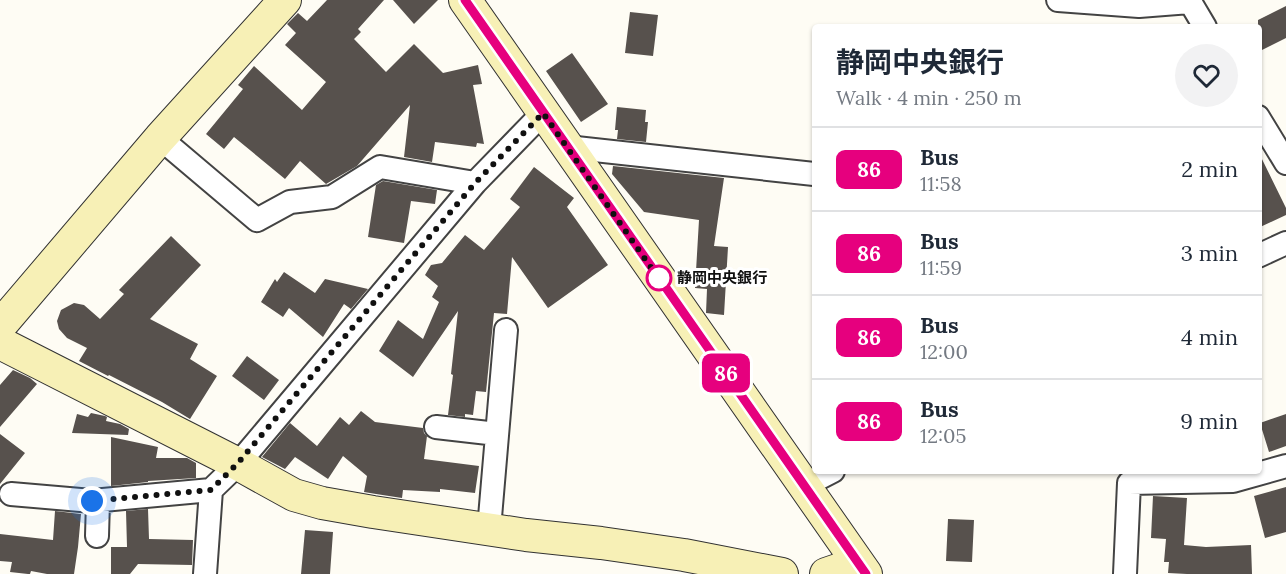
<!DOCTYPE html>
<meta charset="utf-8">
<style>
body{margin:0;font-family:Lora,"Noto Sans JP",serif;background:#f2f2f3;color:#1f2937;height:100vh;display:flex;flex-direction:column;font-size:22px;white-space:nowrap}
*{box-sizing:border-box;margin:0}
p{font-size:20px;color:#747a83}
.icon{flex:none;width:33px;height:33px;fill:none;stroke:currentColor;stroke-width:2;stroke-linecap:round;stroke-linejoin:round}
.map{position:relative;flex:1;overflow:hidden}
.side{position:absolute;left:812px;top:24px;width:450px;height:450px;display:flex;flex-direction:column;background:#fff;border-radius:6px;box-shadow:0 2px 4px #0004}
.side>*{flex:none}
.badge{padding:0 12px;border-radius:9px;font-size:21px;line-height:39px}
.you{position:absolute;width:30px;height:30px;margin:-15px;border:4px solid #fff;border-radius:50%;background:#1a73e8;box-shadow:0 0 0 9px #1a73e833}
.map>.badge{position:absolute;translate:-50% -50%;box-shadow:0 0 0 3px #fff}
.round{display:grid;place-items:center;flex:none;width:63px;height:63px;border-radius:32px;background:#f2f2f3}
.summary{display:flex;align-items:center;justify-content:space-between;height:102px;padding:0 24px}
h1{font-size:28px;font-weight:700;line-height:45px}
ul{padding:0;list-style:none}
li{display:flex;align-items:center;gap:18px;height:84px;padding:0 24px;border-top:2px solid #e0e1e3}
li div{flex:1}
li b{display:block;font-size:22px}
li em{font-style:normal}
li .badge{min-width:66px;font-weight:700;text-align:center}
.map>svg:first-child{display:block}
</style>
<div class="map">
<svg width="1286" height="574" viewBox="0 0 1286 574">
<rect width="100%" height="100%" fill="#fefcf4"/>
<path fill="#57514d" d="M 327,0 L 384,0 L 358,29 L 361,32 L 354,39 L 386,72 L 414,44 L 443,73 L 478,65 L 482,84 L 473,85 L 484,144 L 477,143 L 476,147 L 435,142 L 432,162 L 404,157 L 410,105 L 357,166 L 326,184 L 300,161 L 285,179 L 234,137 L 224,149 L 206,134 L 243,89 L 238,85 L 254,66 L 302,110 L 326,82 L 285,45 L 296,33 L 287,24 L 298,13 L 307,21 Z
M 393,0 L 438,0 L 414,24 Z
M 1286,6 L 1286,38 L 1258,52 L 1258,20 Z
M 630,12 L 658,15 L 653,56 L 625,53 Z
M 572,53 L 608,104 L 581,122 L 546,71 Z
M 617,107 L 646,110 L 645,122 L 648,122 L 646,142 L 617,139 L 618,130 L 615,130 Z
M 1258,151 L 1286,208 L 1286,215 L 1258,228 Z
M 613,166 L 724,178 L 714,246 L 728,247 L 724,315 L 706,313 L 707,289 L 695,288 L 699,220 L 644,212 L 612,174 Z
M 534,167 L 574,198 L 567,207 L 608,265 L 548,308 L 512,257 L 507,314 L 494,313 L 486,392 L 476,391 L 473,415 L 465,414 L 465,417 L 448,415 L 453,375 L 451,374 L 458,311 L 413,377 L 379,351 L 398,320 L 423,339 L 439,302 L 432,297 L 438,286 L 425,275 L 431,265 L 442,263 L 465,235 L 484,250 L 520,207 L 510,199 Z
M 383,181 L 437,190 L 435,204 L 411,201 L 404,243 L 368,237 L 376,185 Z
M 171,236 L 201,265 L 150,319 L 198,344 L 190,359 L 217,376 L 190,419 L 162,402 L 109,375 L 108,376 L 79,361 L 87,348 L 67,338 L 59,329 L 57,321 L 61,310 L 74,303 L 84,305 L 100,319 L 124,294 L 119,290 Z
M 284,272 L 315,293 L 325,279 L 368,289 L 351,309 L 344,304 L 323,337 L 289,308 L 283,317 L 261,302 L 275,279 L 277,282 Z
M 247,356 L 279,380 L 264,400 L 232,376 Z
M 13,370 L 30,378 L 37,384 L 0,427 L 0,385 Z
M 361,411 L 375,422 L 423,428 L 424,433 L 427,436 L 424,459 L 479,466 L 475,493 L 440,489 L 440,492 L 403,490 L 402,498 L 376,494 L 364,492 L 367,476 L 343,456 L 328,479 L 295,457 L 285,469 L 262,457 L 290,423 L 317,446 L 340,417 L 349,425 Z
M 91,413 L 105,416 L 107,417 L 106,421 L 120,424 L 129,429 L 128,435 L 72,433 L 77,414 L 88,417 Z
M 1286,414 L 1286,446 L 1269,452 L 1260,423 Z
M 0,434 L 25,453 L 0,484 Z
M 111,437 L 158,447 L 156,458 L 187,458 L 196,463 L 196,478 L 148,481 L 148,482 L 111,486 Z
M 1286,487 L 1286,532 L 1265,538 L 1254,496 Z
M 1153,496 L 1187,498 L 1184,545 L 1206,547 L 1251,545 L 1252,574 L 1187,574 L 1168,573 L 1169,562 L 1164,562 L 1166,539 L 1151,538 Z
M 148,509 L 149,539 L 193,540 L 192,565 L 138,564 L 130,574 L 111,574 L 111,547 L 127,547 L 126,511 Z
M 55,511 L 81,514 L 78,547 L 74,574 L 47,574 L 31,571 L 30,574 L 28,574 L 10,572 L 12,562 L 0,561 L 0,534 L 53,540 Z
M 948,519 L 974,520 L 972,562 L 946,561 Z
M 305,530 L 333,532 L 330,574 L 301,574 Z"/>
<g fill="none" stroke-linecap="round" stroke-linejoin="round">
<g stroke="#434343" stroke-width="26">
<path id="street" d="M 1058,0 L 1139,6 L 1190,2
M 1189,0 L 1205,27
M 1258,117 L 1286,163
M 160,138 L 257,220 L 290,202 L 332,197 L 380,167 L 475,183
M 567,147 L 814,174
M 1258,256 L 1286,243
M 436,427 L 497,434
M 804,486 L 833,471
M 11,494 L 92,501 L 211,490
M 489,529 L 506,330
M 97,536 L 98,501
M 205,574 L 211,490 L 238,464 L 475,183 L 543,113
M 1125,574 L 1129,483 L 1233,481 L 1286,466"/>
</g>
<g stroke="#323232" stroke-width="34">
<path id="secondary" d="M 465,0 L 866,574
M 0,326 L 160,138 L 285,0
M 0,343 L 238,464 L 294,495 L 322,503 L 373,512 L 526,535 L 601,543 L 684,555 L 782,574
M 826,574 L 858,563"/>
</g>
<use href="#street" stroke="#fff" stroke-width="22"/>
<use href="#secondary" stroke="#f7f0b6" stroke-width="32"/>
</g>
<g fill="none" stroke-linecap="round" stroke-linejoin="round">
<g stroke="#fff" stroke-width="14">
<path id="line" d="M 465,0 L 866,574"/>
</g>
<use href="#line" stroke="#e6007e" stroke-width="9"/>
<path stroke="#101010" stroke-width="6" stroke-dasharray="0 10.8" d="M 92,501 L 211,490 L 237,464 L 475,183 L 543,113 L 659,279 L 659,278"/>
</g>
<circle fill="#fff" stroke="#e6007e" stroke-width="3" cx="659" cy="278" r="12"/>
<g text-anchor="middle" stroke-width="6" stroke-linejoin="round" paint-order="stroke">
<g font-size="15" font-weight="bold" fill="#101010" stroke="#fff" text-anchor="start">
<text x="677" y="283">静岡中央銀行</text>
</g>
</g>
</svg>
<div class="you" style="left:92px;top:501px"></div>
<b class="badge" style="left:726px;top:373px;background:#e6007e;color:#fff">86</b>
<section class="side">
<div class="summary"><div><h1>静岡中央銀行</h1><p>Walk · 4 min · 250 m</p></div><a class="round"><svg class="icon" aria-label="heart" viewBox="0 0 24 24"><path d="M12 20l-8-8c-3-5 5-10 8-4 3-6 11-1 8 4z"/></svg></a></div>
<ul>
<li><span class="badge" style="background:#e6007e;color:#fff">86</span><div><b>Bus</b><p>11:58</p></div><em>2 min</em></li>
<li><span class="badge" style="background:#e6007e;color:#fff">86</span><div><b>Bus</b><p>11:59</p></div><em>3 min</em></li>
<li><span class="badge" style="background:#e6007e;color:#fff">86</span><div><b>Bus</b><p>12:00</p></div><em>4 min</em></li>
<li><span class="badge" style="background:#e6007e;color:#fff">86</span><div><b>Bus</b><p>12:05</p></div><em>9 min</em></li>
</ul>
</section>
</div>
